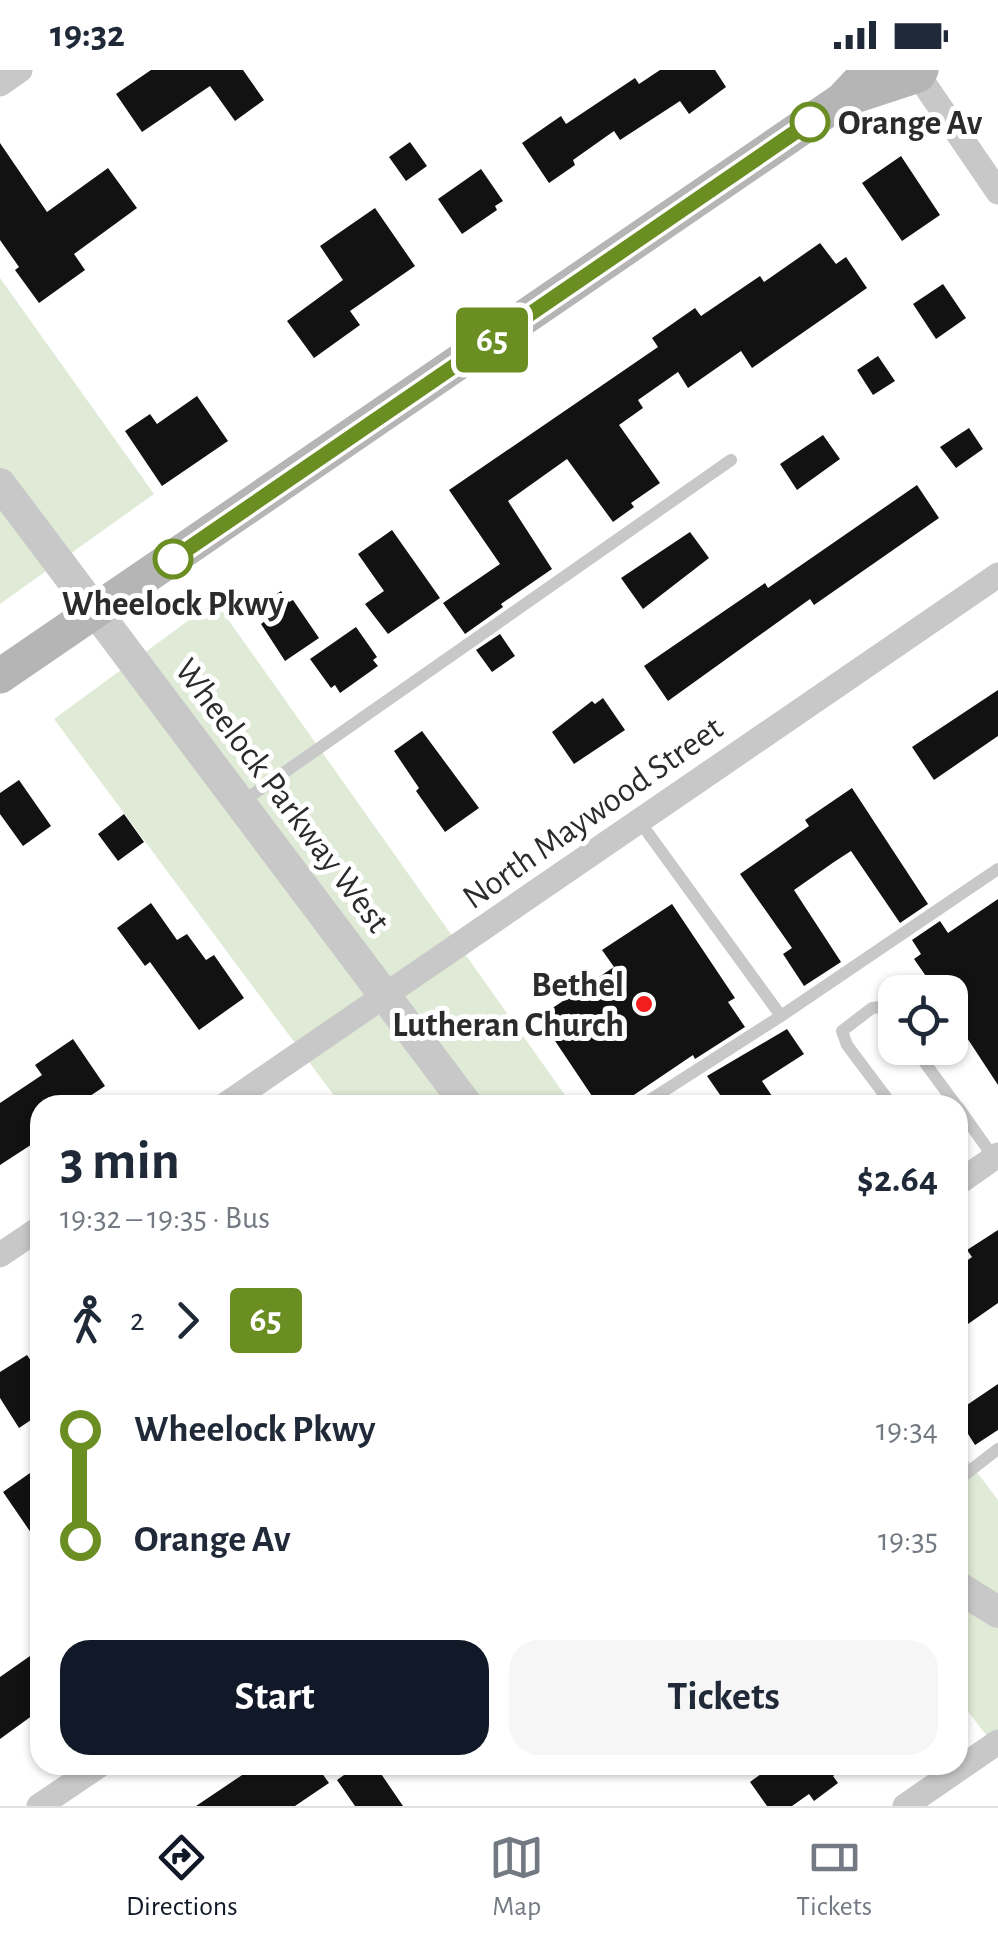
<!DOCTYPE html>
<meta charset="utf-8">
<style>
body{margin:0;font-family:"Alegreya Sans",sans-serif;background:#f6f6f7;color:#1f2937;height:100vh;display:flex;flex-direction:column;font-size:38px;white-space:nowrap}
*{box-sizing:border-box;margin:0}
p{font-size:32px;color:#747a83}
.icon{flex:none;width:55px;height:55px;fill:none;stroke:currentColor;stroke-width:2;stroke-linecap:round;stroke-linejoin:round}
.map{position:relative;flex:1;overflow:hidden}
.panel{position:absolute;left:30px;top:1025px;width:938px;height:680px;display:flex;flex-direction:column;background:#fff;border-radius:30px;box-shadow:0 2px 8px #0004}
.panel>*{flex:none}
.badge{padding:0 20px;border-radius:8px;font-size:35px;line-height:65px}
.controls{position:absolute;left:878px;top:905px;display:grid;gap:20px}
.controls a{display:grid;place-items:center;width:90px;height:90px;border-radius:20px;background:#fff;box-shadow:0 2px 8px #0004;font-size:50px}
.map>.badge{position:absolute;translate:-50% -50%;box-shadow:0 0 0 5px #fff}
.legs{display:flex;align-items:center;gap:15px;height:110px;padding:0 30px;font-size:32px}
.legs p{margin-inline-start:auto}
.overview{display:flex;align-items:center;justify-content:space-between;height:170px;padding:0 30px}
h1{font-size:55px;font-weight:600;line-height:75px}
.button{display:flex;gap:20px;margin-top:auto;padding:20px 30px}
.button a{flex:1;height:115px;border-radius:30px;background:#111827;color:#fff;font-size:40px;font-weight:600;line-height:115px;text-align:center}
.button a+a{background:#f6f6f7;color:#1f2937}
ul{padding:0 30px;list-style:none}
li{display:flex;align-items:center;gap:35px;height:110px;font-size:38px}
li i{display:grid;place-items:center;width:15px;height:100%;margin:0 12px;background:currentColor}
li i::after{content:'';width:25px;height:25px;margin:-12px;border:8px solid;border-radius:50%;background:#fff}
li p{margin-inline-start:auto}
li:first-child i{background:linear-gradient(#0000 50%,currentColor 0)}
li:last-child i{background:linear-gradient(currentColor 50%,#0000 0)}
.status{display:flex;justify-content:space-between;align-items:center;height:70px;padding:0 50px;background:#fff;direction:ltr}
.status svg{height:28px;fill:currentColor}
.menu{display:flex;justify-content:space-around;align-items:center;height:140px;border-top:2px solid #e0e1e3;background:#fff;font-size:28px;color:#747a83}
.menu a{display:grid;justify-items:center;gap:5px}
.menu .on{color:#111827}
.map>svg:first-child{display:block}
</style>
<div class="status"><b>19:32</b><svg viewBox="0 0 49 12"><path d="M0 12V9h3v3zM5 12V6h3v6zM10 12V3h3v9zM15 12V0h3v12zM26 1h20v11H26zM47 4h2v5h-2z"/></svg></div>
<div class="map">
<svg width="998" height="1736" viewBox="0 0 998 1736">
<rect width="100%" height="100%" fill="#fff"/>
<path fill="#e0ebd7" d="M 0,208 L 154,424 L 0,534 Z
M 215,531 L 572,1035 L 341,1035 L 54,649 Z
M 967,1389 L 998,1430 L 998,1680 L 958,1629 L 958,1398 Z"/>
<path fill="#121212" d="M 151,0 L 243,0 L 264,30 L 235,51 L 210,16 L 142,62 L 116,24 Z
M 660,0 L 715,0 L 726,17 L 689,44 L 680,31 L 620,70 L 614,61 L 573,90 L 575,95 L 549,113 L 522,73 L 561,46 L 566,54 L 635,8 L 639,14 Z
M 410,72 L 427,96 L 406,111 L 389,87 Z
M 0,73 L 47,142 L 108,98 L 137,138 L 74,184 L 85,200 L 39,233 L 15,200 L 19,197 L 0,170 Z
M 901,86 L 940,145 L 902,171 L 862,113 Z
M 481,99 L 503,131 L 495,136 L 497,140 L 462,164 L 438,129 Z
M 375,138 L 415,196 L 350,241 L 360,255 L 314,288 L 287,251 L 343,210 L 320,176 Z
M 820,173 L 836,194 L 846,187 L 867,218 L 752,298 L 741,281 L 688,318 L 678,302 L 638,330 L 643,338 L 619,355 L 660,413 L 631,433 L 634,437 L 613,452 L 567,389 L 508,431 L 552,499 L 501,534 L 503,537 L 465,564 L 443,533 L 500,494 L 449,420 L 658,277 L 652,268 L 695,238 L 701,246 L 760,206 L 764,212 Z
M 943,214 L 966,248 L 936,269 L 913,234 Z
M 878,286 L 895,311 L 873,325 L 857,300 Z
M 197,326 L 228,371 L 162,416 L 125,361 L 150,344 L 157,354 Z
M 969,358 L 983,379 L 956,398 L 940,377 Z
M 823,365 L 840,389 L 797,420 L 780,394 Z
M 917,415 L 939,448 L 814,535 L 810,529 L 668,631 L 644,596 L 765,513 L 768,518 Z
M 392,460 L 440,528 L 388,564 L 365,534 L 384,521 L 358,484 Z
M 690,462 L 709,488 L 643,539 L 621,508 Z
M 281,521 L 289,532 L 293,530 L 319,568 L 285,591 L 261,554 L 265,551 L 256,538 Z
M 356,557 L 377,587 L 373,590 L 378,596 L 340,623 L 335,615 L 331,618 L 310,589 Z
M 500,564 L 515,586 L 492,602 L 476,580 Z
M 998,620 L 998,666 L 934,710 L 912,677 Z
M 603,628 L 625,660 L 574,694 L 552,662 L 592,631 L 595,634 Z
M 422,661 L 479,738 L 445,762 L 416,721 L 419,718 L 394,681 Z
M 19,710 L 51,756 L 23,776 L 0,744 L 0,723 Z
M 852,718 L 928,834 L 900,853 L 851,781 L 834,792 L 794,820 L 841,892 L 804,916 L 783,884 L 792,878 L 740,804 L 809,756 L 805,750 Z
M 124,744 L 144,772 L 118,791 L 98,764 Z
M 998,829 L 998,1015 L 950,942 L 950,922 L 937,922 L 914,889 L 921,884 L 912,870 L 940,851 L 948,863 Z
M 151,833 L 177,870 L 187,864 L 206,890 L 214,885 L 244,928 L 199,960 L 150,892 L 145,896 L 117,858 Z
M 672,834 L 735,928 L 728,932 L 745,957 L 695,989 L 693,985 L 619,1035 L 598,1035 L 539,947 L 614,897 L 602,880 Z
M 787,959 L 804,984 L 762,1011 L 778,1035 L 727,1035 L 707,1006 Z
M 73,969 L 105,1016 L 90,1026 L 95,1035 L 40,1035 L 40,1069 L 0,1095 L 0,1033 L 42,1005 L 35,995 Z
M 998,1160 L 998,1233 L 958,1261 L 958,1197 L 972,1187 L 967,1180 Z
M 27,1285 L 40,1304 L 40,1344 L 19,1358 L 0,1328 L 0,1302 Z
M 998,1314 L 998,1360 L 975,1375 L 958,1348 L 958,1341 Z
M 30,1403 L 40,1418 L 40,1476 L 3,1422 Z
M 40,1579 L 40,1640 L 0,1669 L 0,1607 Z
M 257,1695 L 316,1695 L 329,1713 L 295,1736 L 196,1736 Z
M 358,1695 L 375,1695 L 403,1736 L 355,1736 L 337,1710 Z
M 773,1695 L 848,1695 L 833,1706 L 838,1713 L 814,1731 L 809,1724 L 792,1736 L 767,1736 L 750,1712 Z"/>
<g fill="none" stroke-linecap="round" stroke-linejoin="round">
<path stroke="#c8c8c8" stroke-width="12" d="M 242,732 L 731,390
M 640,752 L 781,946
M 914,978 L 956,1035
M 642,1035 L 781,946 L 998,799
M 892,1035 L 847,975 L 842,961 L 872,938 L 881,937 L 895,951
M 958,1037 L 994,1088
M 958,1410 L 998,1379"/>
<path stroke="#c8c8c8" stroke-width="25" d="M 918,5 L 998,122
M 0,14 L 20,0
M 225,1035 L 998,505
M 958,1113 L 998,1085
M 0,1185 L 40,1158
M 39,1736 L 100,1695
M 905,1736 L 998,1672"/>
<path stroke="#c8c8c8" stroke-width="32" d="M 0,414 L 467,1035
M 958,1517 L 998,1542"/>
<path stroke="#b5b5b5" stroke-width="35" d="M 848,28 L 918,5 L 921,0
M 0,606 L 842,30 L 870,0"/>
</g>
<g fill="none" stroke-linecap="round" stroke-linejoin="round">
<g stroke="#fff" stroke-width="22">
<path id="line-1" d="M 173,489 L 810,52"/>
</g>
<use href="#line-1" stroke="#6b8e23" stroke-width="15"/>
</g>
<g fill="#fff" stroke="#6b8e23" stroke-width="5">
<circle cx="810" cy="52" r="18"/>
<circle cx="173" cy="489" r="18"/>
</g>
<circle fill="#f21d1e" stroke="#fff" stroke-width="4" cx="644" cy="934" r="10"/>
<g text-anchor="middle" stroke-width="10" stroke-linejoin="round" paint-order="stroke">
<g font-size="35" font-weight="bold" fill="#2b2b2b" stroke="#fff" text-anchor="start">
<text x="838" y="64">Orange Av</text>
<text x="173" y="545" text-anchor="middle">Wheelock Pkwy</text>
</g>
<g font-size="35" fill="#2b2b2b" stroke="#fff">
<text transform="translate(283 725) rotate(53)" y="12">Wheelock Parkway West</text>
<text transform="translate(592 742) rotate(-35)" y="12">North Maywood Street</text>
</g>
<g font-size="35" font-weight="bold" fill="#2b2b2b" stroke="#fff" text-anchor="end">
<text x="624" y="926">Bethel<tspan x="624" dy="40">Lutheran Church</tspan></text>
</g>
</g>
</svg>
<div class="controls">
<a><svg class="icon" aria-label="locate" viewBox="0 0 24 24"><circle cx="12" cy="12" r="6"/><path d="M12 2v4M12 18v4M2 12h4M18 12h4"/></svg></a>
</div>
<b class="badge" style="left:492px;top:270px;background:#6b8e23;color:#fff">65</b>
<section class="panel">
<div class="overview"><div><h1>3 min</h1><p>19:32 – 19:35 · Bus</p></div><b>$2.64</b></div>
<div class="legs"><svg class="icon" aria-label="walk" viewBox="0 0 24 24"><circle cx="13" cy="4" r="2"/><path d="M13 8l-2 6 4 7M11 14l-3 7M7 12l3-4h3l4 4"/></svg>2<svg class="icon" aria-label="forward" viewBox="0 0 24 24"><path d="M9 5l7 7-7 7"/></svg><b class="badge" style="background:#6b8e23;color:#fff">65</b></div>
<ul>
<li><i style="color:#6b8e23"></i><b>Wheelock Pkwy</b><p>19:34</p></li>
<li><i style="color:#6b8e23"></i><b>Orange Av</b><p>19:35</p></li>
</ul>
<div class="button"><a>Start</a><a>Tickets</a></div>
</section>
</div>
<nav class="menu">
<a class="on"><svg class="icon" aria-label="directions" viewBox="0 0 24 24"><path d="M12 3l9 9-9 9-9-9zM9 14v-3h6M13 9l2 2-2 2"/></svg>Directions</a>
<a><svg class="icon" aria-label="map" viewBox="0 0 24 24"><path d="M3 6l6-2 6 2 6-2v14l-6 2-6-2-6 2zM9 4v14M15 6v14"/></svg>Map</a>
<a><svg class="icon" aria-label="tickets" viewBox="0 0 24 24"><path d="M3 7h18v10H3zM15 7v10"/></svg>Tickets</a>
</nav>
